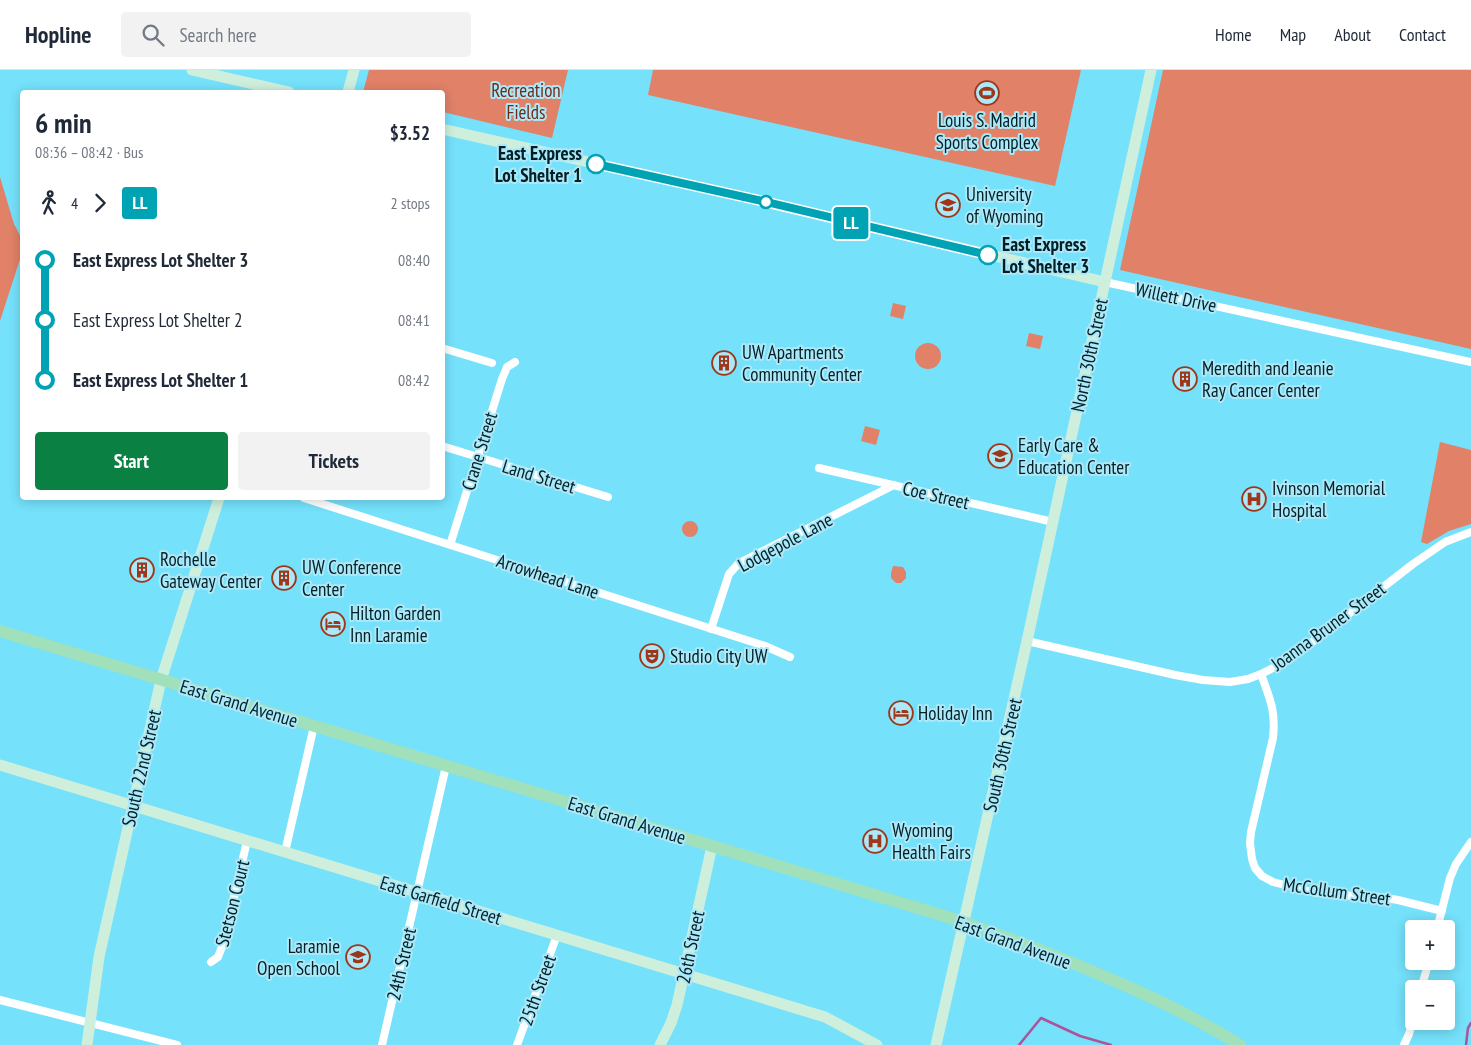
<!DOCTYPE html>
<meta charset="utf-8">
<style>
body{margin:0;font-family:"PT Sans Narrow",sans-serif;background:#f2f2f3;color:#1f2937;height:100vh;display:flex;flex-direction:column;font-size:19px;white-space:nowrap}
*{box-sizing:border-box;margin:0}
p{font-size:16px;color:#747a83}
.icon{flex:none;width:28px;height:28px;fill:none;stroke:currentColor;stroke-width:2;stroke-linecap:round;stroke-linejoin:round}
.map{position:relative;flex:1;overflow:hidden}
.details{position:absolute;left:20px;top:20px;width:425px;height:410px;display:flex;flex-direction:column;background:#fff;border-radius:5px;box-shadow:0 2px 12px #0003}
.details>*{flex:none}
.badge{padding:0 10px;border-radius:4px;font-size:18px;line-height:32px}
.buttons{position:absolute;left:1405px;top:850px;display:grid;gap:10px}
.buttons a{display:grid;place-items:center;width:50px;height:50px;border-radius:5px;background:#fff;box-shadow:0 2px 12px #0003;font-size:25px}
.map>.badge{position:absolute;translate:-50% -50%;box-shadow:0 0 0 2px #fff}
.legs{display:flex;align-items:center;gap:8px;height:55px;padding:0 15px;font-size:16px}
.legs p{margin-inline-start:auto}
.summary{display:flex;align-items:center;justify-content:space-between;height:85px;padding:0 15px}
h1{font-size:28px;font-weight:700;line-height:38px}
.primary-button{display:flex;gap:10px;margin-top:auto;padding:10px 15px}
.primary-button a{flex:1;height:58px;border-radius:5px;background:#0b8043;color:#fff;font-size:20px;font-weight:700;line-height:58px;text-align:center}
.primary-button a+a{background:#f2f2f3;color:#1f2937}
ul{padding:0 15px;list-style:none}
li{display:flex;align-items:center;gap:18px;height:60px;font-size:19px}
li i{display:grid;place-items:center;width:8px;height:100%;margin:0 6px;background:currentColor}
li i::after{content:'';width:12px;height:12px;margin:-6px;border:4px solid;border-radius:50%;background:#fff}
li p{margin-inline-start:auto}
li:first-child i{background:linear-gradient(#0000 50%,currentColor 0)}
li:last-child i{background:linear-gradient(currentColor 50%,#0000 0)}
header{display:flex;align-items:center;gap:30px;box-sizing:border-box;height:70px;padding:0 25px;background:#fff;border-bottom:1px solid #e0e1e3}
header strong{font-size:24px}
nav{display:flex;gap:28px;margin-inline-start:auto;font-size:18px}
.search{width:350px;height:45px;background:#f2f2f3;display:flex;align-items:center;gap:12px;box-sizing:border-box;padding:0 18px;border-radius:5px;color:#747a83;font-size:19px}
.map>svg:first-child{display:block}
</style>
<header>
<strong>Hopline</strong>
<div class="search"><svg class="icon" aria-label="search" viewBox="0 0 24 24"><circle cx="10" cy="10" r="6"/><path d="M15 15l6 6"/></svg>Search here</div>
<nav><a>Home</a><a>Map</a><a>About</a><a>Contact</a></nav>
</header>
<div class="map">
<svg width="1471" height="975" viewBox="0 0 1471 975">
<rect width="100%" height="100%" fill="#75e1fb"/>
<path fill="#e18168" d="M 369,0 L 568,0 L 552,68 L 443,42 L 442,22 L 363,22 Z
M 653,0 L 1081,0 L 1055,116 L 648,25 Z
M 1163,0 L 1471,0 L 1471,279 L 1120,200 Z
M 0,107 L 14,154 L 22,169 L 22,183 L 0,251 Z
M 893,233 L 906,236 L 903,249 L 890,246 Z
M 1029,263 L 1043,266 L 1040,279 L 1026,276 Z
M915 286a13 13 0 1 1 26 0a13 13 0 1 1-26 0Z
M 865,356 L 880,360 L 876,375 L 861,371 Z
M 1440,372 L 1471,380 L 1471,454 L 1449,461 L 1427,474 L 1421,472 Z
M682 459a8 8 0 1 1 16 0a8 8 0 1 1-16 0Z
M 893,496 L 903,497 L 906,502 L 906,508 L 901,513 L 896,513 L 891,508 L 891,503 Z"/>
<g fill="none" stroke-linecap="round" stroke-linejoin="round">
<path stroke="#ac5399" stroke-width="2.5" d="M 1019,975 L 1041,948 L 1080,966 L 1111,975
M 1466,975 L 1468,958 L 1471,953"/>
<path stroke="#fff" stroke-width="8" d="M 1105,212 L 1471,292
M 442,278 L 492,293
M 442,376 L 608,427
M 819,398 L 1053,452
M 304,428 L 765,576 L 790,587
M 450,475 L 502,309 L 507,297 L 515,292
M 711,559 L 729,504 L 739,493 L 894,415
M 1027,571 L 1175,605 L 1203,610 L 1230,612 L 1248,609 L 1261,604 L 1279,595 L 1302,580 L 1413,494 L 1445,472 L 1471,462
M 1261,604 C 1270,629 1276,641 1273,668 L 1251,762 L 1250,773 L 1252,789 L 1255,798 L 1262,806 L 1273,812 L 1312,822 L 1335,825 L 1380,827 L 1398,830 L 1442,841
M 285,782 L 314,656
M 1437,859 L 1450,808 L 1456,794 L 1471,772
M 211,892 L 218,887 L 223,874 L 247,771
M 1421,919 L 1429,891
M 0,930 L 177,975
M 382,975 L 446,696
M 517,975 L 557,865
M 1404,975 L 1409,964 L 1414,946"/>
<path stroke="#cfefdd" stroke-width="11" d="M 192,0 L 289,22
M 348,22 L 354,0
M 442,59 L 762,131 L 1105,212
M 0,695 L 825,947 L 877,975
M 87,975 L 99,887 L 161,610 L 219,428
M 660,975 L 671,953 L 677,935 L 712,776
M 936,975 L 1027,571 L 1151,0"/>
<path stroke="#a0e0bb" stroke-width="12" d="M 0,561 L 964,852 C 989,862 1015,870 1040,880 C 1108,907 1177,936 1240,975"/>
</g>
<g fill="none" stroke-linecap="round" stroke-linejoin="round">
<g stroke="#fff" stroke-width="11">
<path id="line-1" d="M 596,94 L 762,131 L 988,185"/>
</g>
<use href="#line-1" stroke="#00a3b4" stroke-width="8"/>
</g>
<defs>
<g id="stadium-ring" transform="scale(1.25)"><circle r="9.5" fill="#ace8f7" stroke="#9e3619" stroke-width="1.5"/><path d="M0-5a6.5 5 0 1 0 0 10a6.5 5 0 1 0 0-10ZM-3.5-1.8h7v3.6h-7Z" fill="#9e3619"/></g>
<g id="university-ring" transform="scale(1.25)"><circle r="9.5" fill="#ace8f7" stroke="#9e3619" stroke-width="1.5"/><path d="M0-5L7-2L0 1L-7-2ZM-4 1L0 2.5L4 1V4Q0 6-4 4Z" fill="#9e3619"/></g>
<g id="building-ring" transform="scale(1.25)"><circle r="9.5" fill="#ace8f7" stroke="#9e3619" stroke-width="1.5"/><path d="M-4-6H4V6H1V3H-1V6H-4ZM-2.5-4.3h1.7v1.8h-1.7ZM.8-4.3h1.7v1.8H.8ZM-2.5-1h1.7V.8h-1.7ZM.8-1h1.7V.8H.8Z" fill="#9e3619"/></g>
<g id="school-ring" transform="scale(1.25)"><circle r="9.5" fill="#ace8f7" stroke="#9e3619" stroke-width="1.5"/><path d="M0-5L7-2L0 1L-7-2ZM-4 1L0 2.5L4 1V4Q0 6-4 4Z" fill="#9e3619"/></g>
<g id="hospital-ring" transform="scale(1.25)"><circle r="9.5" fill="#ace8f7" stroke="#9e3619" stroke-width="1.5"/><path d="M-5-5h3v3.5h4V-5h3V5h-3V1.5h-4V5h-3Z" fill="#9e3619"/></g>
<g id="hotel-ring" transform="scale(1.25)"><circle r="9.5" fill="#ace8f7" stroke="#9e3619" stroke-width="1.5"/><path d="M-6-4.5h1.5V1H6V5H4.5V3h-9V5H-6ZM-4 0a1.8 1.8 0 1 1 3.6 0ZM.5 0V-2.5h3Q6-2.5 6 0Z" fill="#9e3619"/></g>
<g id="theatre-ring" transform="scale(1.25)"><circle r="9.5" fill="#ace8f7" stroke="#9e3619" stroke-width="1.5"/><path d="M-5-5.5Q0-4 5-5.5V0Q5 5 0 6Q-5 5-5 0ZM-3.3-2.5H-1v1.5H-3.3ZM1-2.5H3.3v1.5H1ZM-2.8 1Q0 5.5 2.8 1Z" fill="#9e3619"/></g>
</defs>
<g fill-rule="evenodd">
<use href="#stadium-ring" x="987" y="23"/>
<use href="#university-ring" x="948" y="135"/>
<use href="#building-ring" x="724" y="293"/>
<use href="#building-ring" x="1185" y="309"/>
<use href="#school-ring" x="1000" y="386"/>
<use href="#hospital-ring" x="1254" y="429"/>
<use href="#building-ring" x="142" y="500"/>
<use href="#building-ring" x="284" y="508"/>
<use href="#hotel-ring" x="333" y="554"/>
<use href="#theatre-ring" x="652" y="586"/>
<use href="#hotel-ring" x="901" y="643"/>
<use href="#hospital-ring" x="875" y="771"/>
<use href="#school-ring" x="358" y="887"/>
</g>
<g fill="#fff" stroke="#00a3b4" stroke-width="2.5">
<circle cx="596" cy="94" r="9"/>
<circle cx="766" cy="132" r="6"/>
<circle cx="988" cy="185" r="9"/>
</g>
<g text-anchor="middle" stroke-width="4" stroke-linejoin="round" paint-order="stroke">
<g font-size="19" fill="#712a18" stroke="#ace8f7">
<text x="526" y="27">Recreation<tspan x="526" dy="22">Fields</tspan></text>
</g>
<g font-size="19" fill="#002028" stroke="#ace8f7" text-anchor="start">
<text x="987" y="57" text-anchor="middle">Louis S. Madrid<tspan x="987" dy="22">Sports Complex</tspan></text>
<text x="966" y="131">University<tspan x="966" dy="22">of Wyoming</tspan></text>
<text x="742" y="289">UW Apartments<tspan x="742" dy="22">Community Center</tspan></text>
<text x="1202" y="305">Meredith and Jeanie<tspan x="1202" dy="22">Ray Cancer Center</tspan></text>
<text x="1018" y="382">Early Care &amp;<tspan x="1018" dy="22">Education Center</tspan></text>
<text x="1272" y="425">Ivinson Memorial<tspan x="1272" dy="22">Hospital</tspan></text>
<text x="160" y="496">Rochelle<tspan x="160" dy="22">Gateway Center</tspan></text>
<text x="302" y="504">UW Conference<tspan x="302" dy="22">Center</tspan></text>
<text x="350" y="550">Hilton Garden<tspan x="350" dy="22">Inn Laramie</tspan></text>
<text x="670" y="593">Studio City UW</text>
<text x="918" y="650">Holiday Inn</text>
<text x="892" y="767">Wyoming<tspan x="892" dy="22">Health Fairs</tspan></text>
<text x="340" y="883" text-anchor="end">Laramie<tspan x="340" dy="22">Open School</tspan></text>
</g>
<g font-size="19" font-weight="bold" fill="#002028" stroke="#ace8f7" text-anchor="end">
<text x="582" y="90">East Express<tspan x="582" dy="22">Lot Shelter 1</tspan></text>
<text x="1002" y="181" text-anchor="start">East Express<tspan x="1002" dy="22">Lot Shelter 3</tspan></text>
</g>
<g font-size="19" fill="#002028" stroke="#ace8f7">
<text transform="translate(1176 227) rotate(12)" y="7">Willett Drive</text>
<text transform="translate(1089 285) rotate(-78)" y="7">North 30th Street</text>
<text transform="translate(479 381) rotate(-73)" y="7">Crane Street</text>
<text transform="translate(539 406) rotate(17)" y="7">Land Street</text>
<text transform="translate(936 425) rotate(13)" y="7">Coe Street</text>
<text transform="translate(785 472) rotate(-28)" y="7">Lodgepole Lane</text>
<text transform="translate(548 506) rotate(18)" y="7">Arrowhead Lane</text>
<text transform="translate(1328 556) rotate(-36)" y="7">Joanna Bruner Street</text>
<text transform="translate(239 633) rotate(17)" y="7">East Grand Avenue</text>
<text transform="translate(1002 685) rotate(-77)" y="7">South 30th Street</text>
<text transform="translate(141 698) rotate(-77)" y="7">South 22nd Street</text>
<text transform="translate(627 750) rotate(17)" y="7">East Grand Avenue</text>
<text transform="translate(1337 821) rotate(8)" y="7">McCollum Street</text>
<text transform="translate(441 830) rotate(17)" y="7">East Garfield Street</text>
<text transform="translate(232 833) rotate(-76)" y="7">Stetson Court</text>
<text transform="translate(1013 872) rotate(20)" y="7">East Grand Avenue</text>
<text transform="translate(690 877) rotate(-78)" y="7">26th Street</text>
<text transform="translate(401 894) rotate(-77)" y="7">24th Street</text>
<text transform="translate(537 920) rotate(-70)" y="7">25th Street</text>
</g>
</g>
</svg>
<div class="buttons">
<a>+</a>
<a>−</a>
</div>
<b class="badge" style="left:851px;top:153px;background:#00a3b4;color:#fff">LL</b>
<section class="details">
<div class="summary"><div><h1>6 min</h1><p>08:36 – 08:42 · Bus</p></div><b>$3.52</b></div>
<div class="legs"><svg class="icon" aria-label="walk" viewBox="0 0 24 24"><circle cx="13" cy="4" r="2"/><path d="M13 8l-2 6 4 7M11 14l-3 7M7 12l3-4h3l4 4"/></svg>4<svg class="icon" aria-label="forward" viewBox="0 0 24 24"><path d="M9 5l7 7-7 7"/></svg><b class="badge" style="background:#00a3b4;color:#fff">LL</b><p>2 stops</p></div>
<ul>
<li><i style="color:#00a3b4"></i><b>East Express Lot Shelter 3</b><p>08:40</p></li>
<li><i style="color:#00a3b4"></i><span>East Express Lot Shelter 2</span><p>08:41</p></li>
<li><i style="color:#00a3b4"></i><b>East Express Lot Shelter 1</b><p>08:42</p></li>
</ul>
<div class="primary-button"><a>Start</a><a>Tickets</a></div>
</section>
</div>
